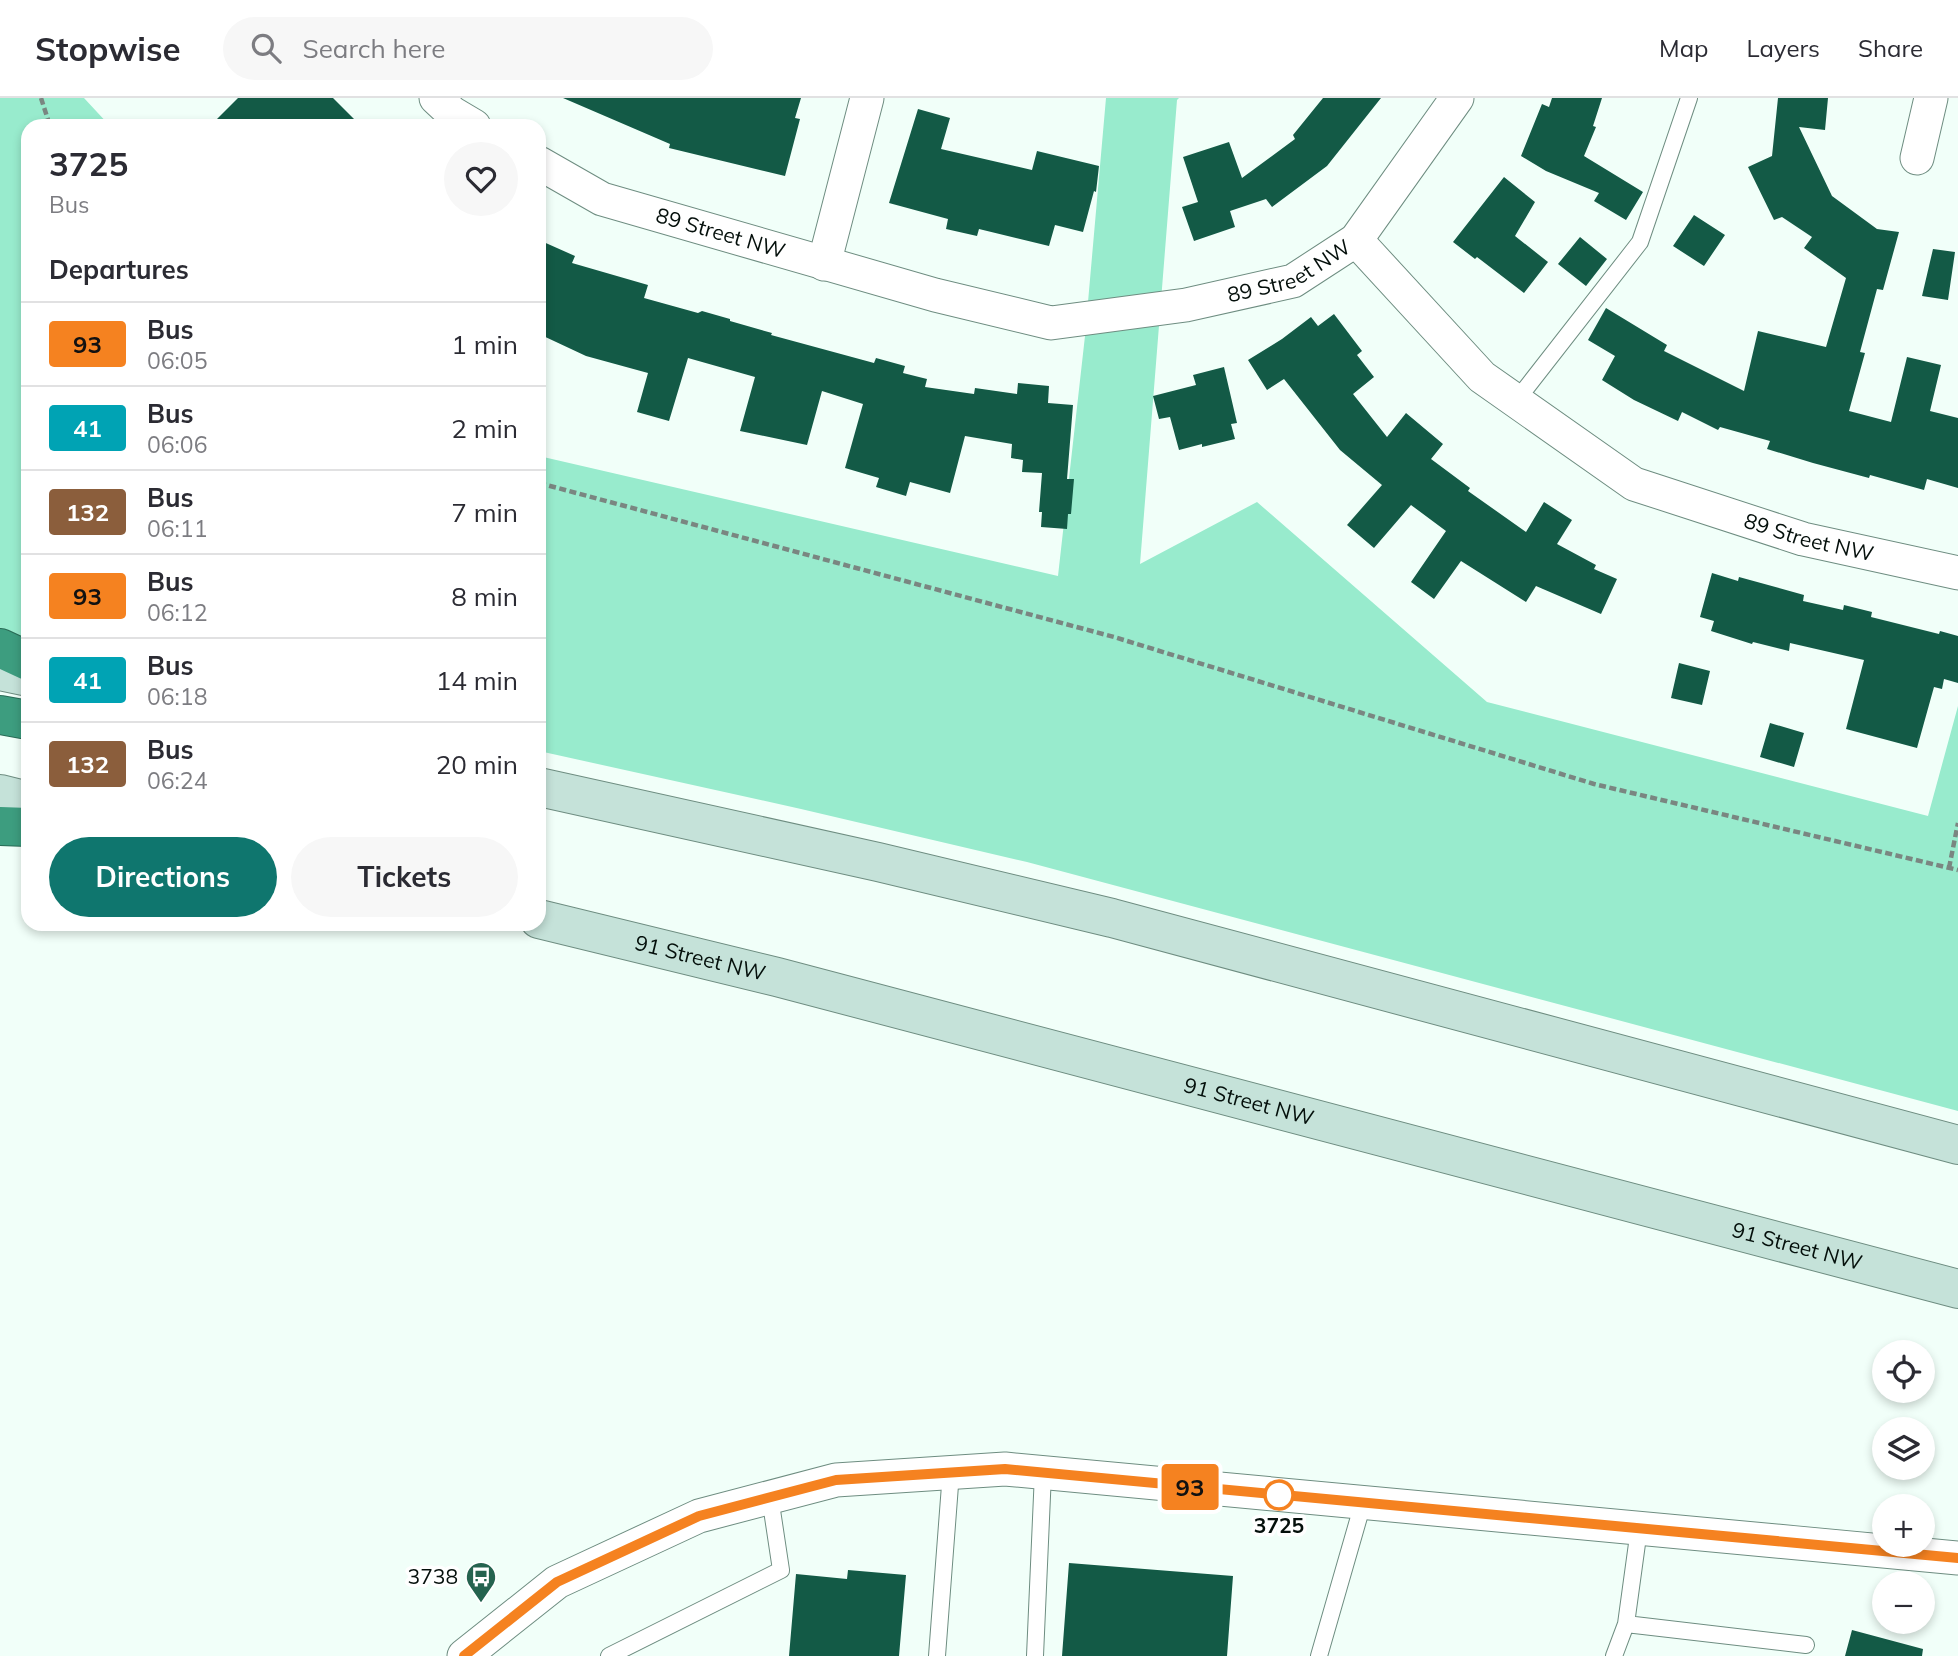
<!DOCTYPE html>
<meta charset="utf-8">
<style>
body{margin:0;font-family:Mulish,sans-serif;background:#f7f7f7;color:#2b2b33;height:100vh;display:flex;flex-direction:column;font-size:26px;white-space:nowrap}
*{box-sizing:border-box;margin:0}
p{font-size:23px;color:#7c7c81}
.icon{flex:none;width:38px;height:38px;fill:none;stroke:currentColor;stroke-width:2;stroke-linecap:round;stroke-linejoin:round}
.map{position:relative;flex:1;overflow:hidden}
.side{position:absolute;left:21px;top:21px;width:525px;height:812px;display:flex;flex-direction:column;background:#fff;border-radius:21px;box-shadow:0 4px 10px #0003}
.side>*{flex:none}
.badge{padding:0 14px;border-radius:5px;font-size:24px;line-height:46px}
.fabs{position:absolute;left:1872px;top:1242px;display:grid;gap:14px}
.fabs a{display:grid;place-items:center;width:63px;height:63px;border-radius:50%;background:#fff;box-shadow:0 4px 10px #0003;font-size:35px}
.map>.badge{position:absolute;translate:-50% -50%;box-shadow:0 0 0 4px #fff}
h2{padding:0 28px;font-size:26px;line-height:63px}
.round{display:grid;place-items:center;flex:none;width:74px;height:74px;border-radius:37px;background:#f7f7f7}
.head{display:flex;align-items:center;justify-content:space-between;height:119px;padding:0 28px}
h1{font-size:33px;font-weight:700;line-height:52px}
.cta{display:flex;gap:14px;margin-top:auto;padding:14px 28px}
.cta a{flex:1;height:80px;border-radius:42px;background:#0f766e;color:#fff;font-size:28px;font-weight:700;line-height:80px;text-align:center}
.cta a+a{background:#f7f7f7;color:#2b2b33}
ul{padding:0;list-style:none}
li{display:flex;align-items:center;gap:21px;height:84px;padding:0 28px;border-top:2px solid #e1e1e2}
li div{flex:1}
li b{display:block;font-size:26px}
li em{font-style:normal}
li .badge{min-width:77px;font-weight:700;text-align:center}
header{display:flex;align-items:center;gap:42px;box-sizing:border-box;height:98px;padding:0 35px;background:#fff;border-bottom:2px solid #e1e1e2}
header strong{font-size:33px}
nav{display:flex;gap:38px;margin-inline-start:auto;font-size:24px}
.search{width:490px;height:63px;background:#f7f7f7;display:flex;align-items:center;gap:18px;box-sizing:border-box;padding:0 24px;border-radius:38px;color:#7c7c81;font-size:26px}
.map>svg:first-child{display:block}
</style>
<header>
<strong>Stopwise</strong>
<div class="search"><svg class="icon" aria-label="search" viewBox="0 0 24 24"><circle cx="10" cy="10" r="6"/><path d="M15 15l6 6"/></svg>Search here</div>
<nav><a>Map</a><a>Layers</a><a>Share</a></nav>
</header>
<div class="map">
<svg width="1958" height="1558" viewBox="0 0 1958 1558">
<rect width="100%" height="100%" fill="#f1fff9"/>
<path fill="#98ebcd" d="M 0,0 L 84,0 L 110,28 L 28,28 L 28,543 L 0,535 Z
M 1106,0 L 1179,0 L 1177,2 L 1140,466 L 1257,404 L 1487,604 L 1928,718 L 1958,608 L 1958,1013 L 1027,764 L 801,711 L 539,653 L 539,358 L 1058,478 L 1085,238 Z"/>
<path fill="#135a46" d="M 238,0 L 333,0 L 361,28 L 210,28 Z
M 563,0 L 801,0 L 795,20 L 800,21 L 785,78 L 669,50 L 670,46 Z
M 1323,0 L 1381,0 L 1327,68 L 1272,109 L 1266,101 L 1230,113 L 1235,129 L 1194,143 L 1182,109 L 1198,104 L 1183,59 L 1229,44 L 1242,80 L 1295,41 L 1293,37 Z
M 1552,0 L 1602,0 L 1593,28 L 1596,29 L 1584,58 L 1643,94 L 1626,122 L 1594,103 L 1599,95 L 1546,73 L 1521,58 L 1542,6 L 1549,9 Z
M 1778,0 L 1828,0 L 1825,32 L 1799,29 L 1832,98 L 1877,131 L 1899,134 L 1883,192 L 1877,191 L 1860,254 L 1865,255 L 1849,313 L 1891,324 L 1907,259 L 1941,267 L 1930,313 L 1958,320 L 1958,390 L 1927,381 L 1924,392 L 1870,377 L 1869,380 L 1813,365 L 1767,351 L 1770,343 L 1720,329 L 1718,332 L 1682,314 L 1678,323 L 1634,302 L 1602,282 L 1615,258 L 1588,242 L 1606,210 L 1667,247 L 1664,253 L 1744,293 L 1758,233 L 1826,249 L 1846,180 L 1804,150 L 1812,139 L 1782,119 L 1774,122 L 1748,69 L 1772,58 Z
M 918,11 L 950,20 L 941,51 L 1032,72 L 1037,53 L 1099,68 L 1096,94 L 1094,93 L 1083,134 L 1055,127 L 1049,148 L 979,131 L 977,138 L 946,131 L 948,121 L 889,105 Z
M 1504,79 L 1535,104 L 1515,138 L 1548,164 L 1524,195 L 1477,159 L 1475,161 L 1453,144 Z
M 1694,117 L 1725,137 L 1704,168 L 1673,148 Z
M 1580,139 L 1607,161 L 1586,188 L 1558,166 Z
M 539,142 L 575,158 L 572,165 L 648,187 L 644,200 L 698,215 L 702,213 L 730,221 L 730,223 L 772,235 L 771,237 L 874,265 L 876,260 L 905,268 L 903,275 L 927,281 L 925,289 L 974,296 L 975,290 L 1017,296 L 1018,285 L 1049,288 L 1048,305 L 1073,307 L 1067,381 L 1074,381 L 1071,416 L 1068,416 L 1067,431 L 1041,429 L 1042,414 L 1039,414 L 1042,375 L 1022,374 L 1023,362 L 1011,360 L 1012,346 L 965,338 L 950,395 L 910,384 L 906,398 L 876,389 L 879,380 L 845,370 L 863,306 L 822,293 L 807,347 L 740,333 L 755,279 L 688,260 L 669,323 L 637,314 L 648,275 L 586,258 L 539,236 Z
M 1933,151 L 1955,154 L 1948,202 L 1922,198 Z
M 1334,216 L 1362,253 L 1357,257 L 1374,279 L 1353,296 L 1387,339 L 1406,315 L 1443,346 L 1431,361 L 1470,390 L 1468,393 L 1526,434 L 1544,404 L 1572,422 L 1557,446 L 1596,467 L 1594,471 L 1617,481 L 1601,516 L 1536,488 L 1526,504 L 1461,463 L 1434,501 L 1411,484 L 1446,433 L 1411,407 L 1374,450 L 1347,427 L 1382,387 L 1340,352 L 1284,281 L 1267,292 L 1248,262 L 1282,241 L 1311,219 L 1318,228 Z
M 1224,269 L 1237,325 L 1231,326 L 1235,341 L 1202,349 L 1202,346 L 1179,352 L 1170,319 L 1159,321 L 1153,298 L 1196,287 L 1193,277 Z
M 1712,475 L 1738,483 L 1739,479 L 1804,497 L 1803,503 L 1843,512 L 1844,507 L 1872,514 L 1871,519 L 1939,536 L 1940,533 L 1958,538 L 1958,585 L 1944,581 L 1942,591 L 1934,589 L 1917,650 L 1846,631 L 1864,562 L 1790,545 L 1789,553 L 1753,544 L 1752,546 L 1711,533 L 1714,523 L 1700,519 Z
M 1679,565 L 1710,573 L 1702,607 L 1671,600 Z
M 1770,625 L 1804,635 L 1794,669 L 1760,659 Z
M 1069,1465 L 1233,1478 L 1227,1558 L 1062,1558 Z
M 848,1472 L 906,1477 L 899,1558 L 789,1558 L 796,1476 L 847,1481 Z
M 1852,1532 L 1923,1551 L 1922,1558 L 1845,1558 Z"/>
<g fill="none" stroke-linecap="round" stroke-linejoin="round">
<g stroke="#6e8d81" stroke-width="18">
<path id="lane" d="M 1516,303 L 1640,144 L 1689,0
M 1639,1431 L 1626,1526 L 1806,1547
M 609,1558 L 781,1472 L 770,1399
M 937,1558 L 951,1374
M 1035,1558 L 1043,1375
M 1319,1558 L 1363,1405
M 1614,1558 L 1626,1526"/>
</g>
<g stroke="#6e8d81" stroke-width="35">
<g id="street">
<path d="M 436,0 L 452,15 L 474,28"/>
<path d="M 1917,60 L 1931,0"/>
<path id="s1" d="M 539,65 L 602,101 L 935,197 L 1051,225 L 1186,207 L 1293,183 L 1356,142 L 1457,0"/>
<path id="s2" d="M 1356,142 L 1482,279 L 1634,386 L 1803,441 L 1958,475"/>
<path d="M 824,166 L 867,0"/>
<path d="M 464,1558 L 557,1484 L 699,1418 L 836,1382 L 1005,1371 L 1958,1460"/>
</g>
</g>
<g stroke="#6e8d81" stroke-width="40">
<g id="secondary">
<path d="M 0,573 L 28,579"/>
<path d="M 539,689 L 878,764 L 1112,820 L 1958,1047"/>
<path d="M 0,696 L 28,703"/>
<path id="s3" d="M 539,821 L 777,879 L 1958,1191"/>
</g>
</g>
<g stroke="#296b56" stroke-width="40">
<path id="highway" d="M 0,550 L 28,563
M 0,617 L 28,622
M 0,728 L 28,729"/>
</g>
<path stroke="#7a8681" stroke-width="4.5" stroke-dasharray="7 3.5" stroke-linecap="butt" d="M 41,0 L 50,28
M 539,385 L 1114,539 L 1594,686 L 1958,772
M 1949,770 L 1958,725"/>
<use href="#lane" stroke="#fff" stroke-width="16"/>
<use href="#street" stroke="#fff" stroke-width="33"/>
<use href="#secondary" stroke="#c5e2d9" stroke-width="38"/>
<use href="#highway" stroke="#3d9d7f" stroke-width="38"/>
</g>
<g fill="none" stroke-linecap="round" stroke-linejoin="round">
<g stroke="#fff" stroke-width="16">
<path id="line" d="M 464,1558 L 557,1484 L 699,1418 L 836,1382 L 1005,1371 L 1958,1460"/>
</g>
<use href="#line" stroke="#f58220" stroke-width="10"/>
</g>
<defs>
<g id="bus-pin" transform="scale(1.575)"><path d="M0 17L-7.5 6A9.5 9.5 0 1 1 7.5 6Z" fill="#25634f" stroke="#fff"/><path d="M-5-6H5V4H4V6H2V4H-2V6H-4V4H-5ZM-3.5-4V0h7V-4ZM-3.5 1.2v1.5H-2V1.2ZM2 1.2v1.5H3.5V1.2Z" fill="#fff"/></g>
</defs>
<g fill-rule="evenodd">
<use href="#bus-pin" x="481" y="1479"/>
</g>
<circle fill="#fff" stroke="#f58220" stroke-width="3.5" cx="1279" cy="1397" r="14"/>
<g text-anchor="middle" stroke-width="7" stroke-linejoin="round" paint-order="stroke">
<g font-size="21" fill="#040f0b" stroke="#fff">
<text dy="7" stroke="none"><textPath href="#s1" startOffset="196">89 Street NW</textPath></text>
<text dy="7" stroke="none"><textPath href="#s1" startOffset="784">89 Street NW</textPath></text>
<text dy="7" stroke="none"><textPath href="#s2" startOffset="555">89 Street NW</textPath></text>
<text dy="7" stroke="none"><textPath href="#s3" startOffset="166">91 Street NW</textPath></text>
<text dy="7" stroke="none"><textPath href="#s3" startOffset="733">91 Street NW</textPath></text>
<text dy="7" stroke="none"><textPath href="#s3" startOffset="1300">91 Street NW</textPath></text>
</g>
<g font-size="21" font-weight="bold" fill="#040f0b" stroke="#fff">
<text x="1279" y="1435">3725</text>
</g>
<g font-size="21" fill="#040f0b" stroke="#fff" text-anchor="end">
<text x="458" y="1486">3738</text>
</g>
</g>
</svg>
<div class="fabs">
<a><svg class="icon" aria-label="locate" viewBox="0 0 24 24"><circle cx="12" cy="12" r="6"/><path d="M12 2v4M12 18v4M2 12h4M18 12h4"/></svg></a>
<a><svg class="icon" aria-label="layers" viewBox="0 0 24 24"><path d="M12 4l9 5-9 5-9-5zM3 14l9 5 9-5"/></svg></a>
<a>+</a>
<a>−</a>
</div>
<b class="badge" style="left:1190px;top:1389px;background:#f58220;color:#111">93</b>
<section class="side">
<div class="head"><div><h1>3725</h1><p>Bus</p></div><a class="round"><svg class="icon" aria-label="heart" viewBox="0 0 24 24"><path d="M12 20l-8-8c-3-5 5-10 8-4 3-6 11-1 8 4z"/></svg></a></div>
<h2>Departures</h2>
<ul>
<li><span class="badge" style="background:#f58220;color:#111">93</span><div><b>Bus</b><p>06:05</p></div><em>1 min</em></li>
<li><span class="badge" style="background:#00a3b4;color:#fff">41</span><div><b>Bus</b><p>06:06</p></div><em>2 min</em></li>
<li><span class="badge" style="background:#8b5e3c;color:#fff">132</span><div><b>Bus</b><p>06:11</p></div><em>7 min</em></li>
<li><span class="badge" style="background:#f58220;color:#111">93</span><div><b>Bus</b><p>06:12</p></div><em>8 min</em></li>
<li><span class="badge" style="background:#00a3b4;color:#fff">41</span><div><b>Bus</b><p>06:18</p></div><em>14 min</em></li>
<li><span class="badge" style="background:#8b5e3c;color:#fff">132</span><div><b>Bus</b><p>06:24</p></div><em>20 min</em></li>
</ul>
<div class="cta"><a>Directions</a><a>Tickets</a></div>
</section>
</div>
